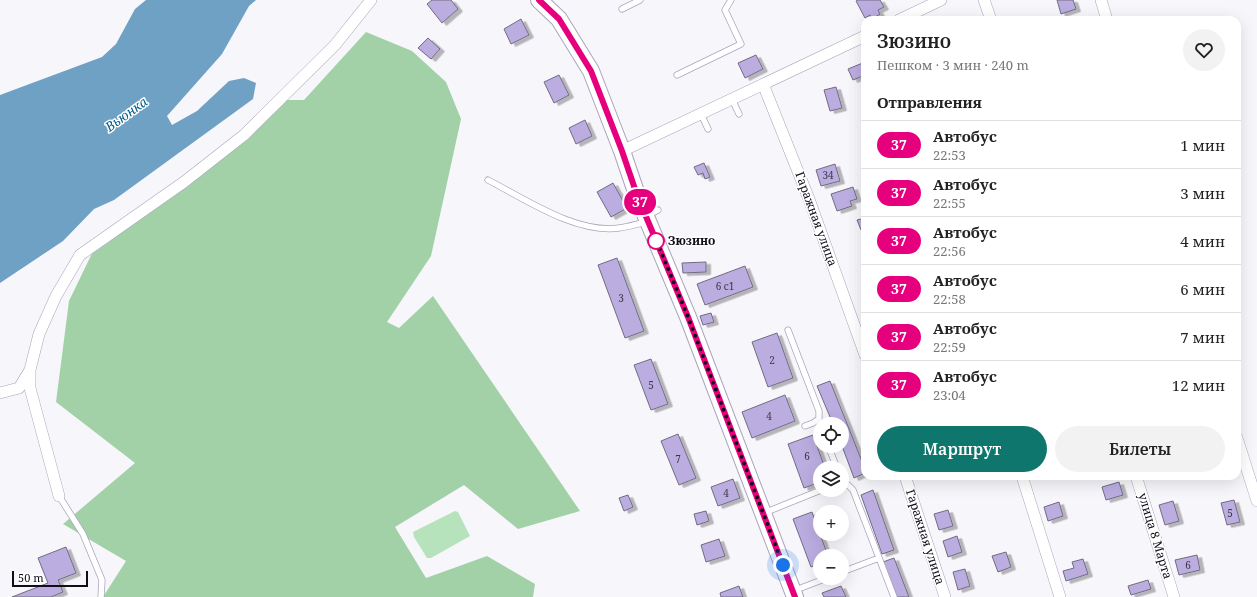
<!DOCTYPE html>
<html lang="ru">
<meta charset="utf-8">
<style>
body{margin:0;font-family:"Noto Serif",serif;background:#f2f2f2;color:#222;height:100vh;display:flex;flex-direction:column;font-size:15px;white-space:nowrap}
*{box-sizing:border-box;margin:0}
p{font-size:13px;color:#767676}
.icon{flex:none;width:22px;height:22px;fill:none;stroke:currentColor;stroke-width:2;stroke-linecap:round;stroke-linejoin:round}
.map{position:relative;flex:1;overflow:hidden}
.panel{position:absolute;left:861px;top:16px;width:380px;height:464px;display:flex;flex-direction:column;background:#fff;border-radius:12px;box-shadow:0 4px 16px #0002}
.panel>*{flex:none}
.badge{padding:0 8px;border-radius:13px;font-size:14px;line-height:26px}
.buttons{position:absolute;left:813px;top:417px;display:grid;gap:8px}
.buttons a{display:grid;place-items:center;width:36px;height:36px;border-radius:50%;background:#fff;box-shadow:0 4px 16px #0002;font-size:20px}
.scale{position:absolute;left:12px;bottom:10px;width:76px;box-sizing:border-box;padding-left:4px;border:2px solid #110e17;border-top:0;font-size:11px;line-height:14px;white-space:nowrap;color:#110e17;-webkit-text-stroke:3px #fff;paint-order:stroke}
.you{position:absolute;width:20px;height:20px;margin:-10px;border:3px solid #fff;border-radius:50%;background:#1a73e8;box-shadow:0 0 0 6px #1a73e833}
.map>.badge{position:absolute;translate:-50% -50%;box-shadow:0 0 0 2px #fff}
h2{padding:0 16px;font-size:15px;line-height:36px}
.round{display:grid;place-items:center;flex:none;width:42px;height:42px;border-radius:21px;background:#f2f2f2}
.overview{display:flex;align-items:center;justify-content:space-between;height:68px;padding:0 16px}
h1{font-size:19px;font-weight:600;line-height:30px}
.cta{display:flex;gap:8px;margin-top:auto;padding:8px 16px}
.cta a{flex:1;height:46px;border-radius:24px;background:#0f766e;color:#fff;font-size:16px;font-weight:600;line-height:46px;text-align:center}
.cta a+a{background:#f2f2f2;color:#222}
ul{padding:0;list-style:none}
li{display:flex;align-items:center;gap:12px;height:48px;padding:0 16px;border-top:1px solid #e0e0e0}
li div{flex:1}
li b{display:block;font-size:15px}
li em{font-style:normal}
li .badge{min-width:44px;font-weight:700;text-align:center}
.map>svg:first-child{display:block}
</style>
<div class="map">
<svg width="1257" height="597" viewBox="0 0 1257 597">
<defs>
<filter id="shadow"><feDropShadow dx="4.5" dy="2.5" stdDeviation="0" flood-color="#0004"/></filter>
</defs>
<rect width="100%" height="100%" fill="#f7f6fb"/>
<path fill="#b7e3bc" d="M 455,511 L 458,512 L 470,536 L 431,558 L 427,558 L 414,537 L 413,532 Z"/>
<path fill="#a2d1a8" d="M 366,32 L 412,51 L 446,82 L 461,119 L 431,256 L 387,322 L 399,328 L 433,296 L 580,511 L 518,529 L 464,485 L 395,527 L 426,578 L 487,556 L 535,584 L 533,597 L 103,597 L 126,561 L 63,524 L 135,463 L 56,402 L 69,301 L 96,245 L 280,100 L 304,100 Z"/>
<path fill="#6fa1c4" d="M 146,0 L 256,0 L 249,6 L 222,54 L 167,116 L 172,125 L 197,111 L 229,81 L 244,78 L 256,83 L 253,99 L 114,200 L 94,209 L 63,241 L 0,283 L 0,95 L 102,57 L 116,44 L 135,9 Z"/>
<path fill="#bcade1" stroke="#716b82" filter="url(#shadow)" d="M 432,0 L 451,0 L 458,9 L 442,23 L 427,4 Z
M 858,0 L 880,0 L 884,7 L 878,10 L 880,14 L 872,19 L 870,15 L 865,18 L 856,1 Z
M 1057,0 L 1073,0 L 1076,9 L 1061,14 Z
M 521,19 L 529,35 L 511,44 L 504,29 Z
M 428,38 L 440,49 L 431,59 L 418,48 Z
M 756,55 L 763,69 L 745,78 L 738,63 Z
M 865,62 L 865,75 L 853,80 L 848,69 Z
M 559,75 L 569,95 L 554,103 L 544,82 Z
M 836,87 L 842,108 L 830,111 L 824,90 Z
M 585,120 L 592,136 L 576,144 L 569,128 Z
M 704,163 L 710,177 L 705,179 L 703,173 L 698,175 L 694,167 Z
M 835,164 L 840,181 L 821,186 L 816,170 Z
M 613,183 L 627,208 L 611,217 L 597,192 Z
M 853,187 L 857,199 L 850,201 L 852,206 L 837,211 L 831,194 Z
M 865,218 L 865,229 L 861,230 L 857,220 Z
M 617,258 L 644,331 L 625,338 L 598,265 Z
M 706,262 L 706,272 L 683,273 L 682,263 Z
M 745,266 L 753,287 L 705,305 L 697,284 Z
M 711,313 L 714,322 L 703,325 L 700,316 Z
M 777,333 L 793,378 L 768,387 L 752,342 Z
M 651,359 L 668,404 L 651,410 L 634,365 Z
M 830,381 L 865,469 L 865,473 L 854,478 L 842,446 L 842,424 L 833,424 L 817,386 Z
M 785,395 L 795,421 L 752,438 L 742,412 Z
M 678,434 L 696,478 L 679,485 L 661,441 Z
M 813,435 L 825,468 L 820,468 L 820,482 L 804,488 L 788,444 Z
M 733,479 L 740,498 L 718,506 L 711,487 Z
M 1119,482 L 1123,495 L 1106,500 L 1102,487 Z
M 873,490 L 894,550 L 882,554 L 861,495 Z
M 628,495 L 633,507 L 624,511 L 619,498 Z
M 1234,500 L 1240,522 L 1227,525 L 1221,503 Z
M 1173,501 L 1179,521 L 1165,525 L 1159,505 Z
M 1059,502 L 1063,516 L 1048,521 L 1044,507 Z
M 948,510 L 953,526 L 939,530 L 934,514 Z
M 706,511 L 709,521 L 697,525 L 694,514 Z
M 812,512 L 828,556 L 820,556 L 820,563 L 811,567 L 793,519 Z
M 957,536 L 962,552 L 948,557 L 943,541 Z
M 719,539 L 725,556 L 706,562 L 701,545 Z
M 66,547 L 76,573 L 58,580 L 63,592 L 51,597 L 12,597 L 48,583 L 38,558 Z
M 1006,552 L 1011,567 L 998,572 L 992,556 Z
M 1197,555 L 1200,570 L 1179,575 L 1175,560 Z
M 894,558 L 909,597 L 897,597 L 883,562 Z
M 1083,559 L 1088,574 L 1066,581 L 1063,571 L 1074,568 L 1072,562 Z
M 965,569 L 970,586 L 958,590 L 953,572 Z
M 1148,580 L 1151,589 L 1131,595 L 1128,586 Z
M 739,586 L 743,597 L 721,597 L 720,593 Z
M 841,586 L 846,597 L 824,597 L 822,593 Z"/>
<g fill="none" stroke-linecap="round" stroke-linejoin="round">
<g stroke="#aba4bd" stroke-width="7">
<path id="lane" d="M 622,9 L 640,0
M 677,75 L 741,44 L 725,10 L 731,0
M 732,99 L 739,114
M 701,114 L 708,129
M 488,180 C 525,199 576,234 619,228 C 628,227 637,224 646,222
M 648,212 L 653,203
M 648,215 L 658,210
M 788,330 L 819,411 L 819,419 L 813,423 L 805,426
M 828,446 L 837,468
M 842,485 L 848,485 L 853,490 L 894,597
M 59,496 L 83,534 L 102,580 L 101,597
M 764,513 L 821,490
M 842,572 L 879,558
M 793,591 L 827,578"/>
</g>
<g stroke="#aba4bd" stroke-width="12">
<path id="street" d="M 984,0 L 991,20
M 1101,0 L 1107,20
M 899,20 L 941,0
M 763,84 L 809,199 L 865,355
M 622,151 L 865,36
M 0,393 L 19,388 L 30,370
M 1237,438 L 1257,501
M 905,476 L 945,597
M 1022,476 L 1060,597
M 1136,476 L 1174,597
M 59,496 L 30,388 L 30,370 L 39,334 L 56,296 L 80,255 L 184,182 L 244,135 L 335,45 L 371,0"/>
</g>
<g stroke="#aba4bd" stroke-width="18">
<path id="secondary" d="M 539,0 L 559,19 L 591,71 L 622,151 L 637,195 L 688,317 L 795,597"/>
</g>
<use href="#lane" stroke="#fff" stroke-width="5.5"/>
<use href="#street" stroke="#fff" stroke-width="11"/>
<use href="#secondary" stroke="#fff" stroke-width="16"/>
</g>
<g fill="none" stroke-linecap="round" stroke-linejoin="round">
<g stroke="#fff" stroke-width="9">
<path id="line" d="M 539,0 L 559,19 L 591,71 L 622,151 L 637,195 L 688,317 L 795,597"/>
</g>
<use href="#line" stroke="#e6007e" stroke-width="6"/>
<path stroke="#110e17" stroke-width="4" stroke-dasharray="0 7.2" d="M 656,241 L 654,235 L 688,317 L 783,565"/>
</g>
<circle fill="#fff" stroke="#e6007e" stroke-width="2" cx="656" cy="241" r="8"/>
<g text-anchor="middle" stroke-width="3" stroke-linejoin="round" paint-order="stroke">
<g font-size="10" fill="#3c364a">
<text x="828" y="179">34</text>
<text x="725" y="290">6 с1</text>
<text x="621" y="302">3</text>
<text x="772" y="364">2</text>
<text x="651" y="389">5</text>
<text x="769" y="420">4</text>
<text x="807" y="460">6</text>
<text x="678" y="463">7</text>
<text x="726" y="497">4</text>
<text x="1230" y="517">5</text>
<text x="1188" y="569">6</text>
</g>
<g font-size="12" fill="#110e17" stroke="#fff">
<text transform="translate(816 219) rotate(70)" y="4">Гаражная улица</text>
<text transform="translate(1155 536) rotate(73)" y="4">улица 8 Марта</text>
<text transform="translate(925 537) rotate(72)" y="4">Гаражная улица</text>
</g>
<g font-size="12" font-weight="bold" fill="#110e17" stroke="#fff" text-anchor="start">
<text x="668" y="245">Зюзино</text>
</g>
<g font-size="13" font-style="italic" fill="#005e8b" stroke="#fff">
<text transform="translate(126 114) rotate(-36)" y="5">Вьюнка</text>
</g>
</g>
</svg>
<div class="buttons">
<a><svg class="icon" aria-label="locate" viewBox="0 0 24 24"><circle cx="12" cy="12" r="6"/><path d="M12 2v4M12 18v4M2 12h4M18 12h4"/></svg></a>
<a><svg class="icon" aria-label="layers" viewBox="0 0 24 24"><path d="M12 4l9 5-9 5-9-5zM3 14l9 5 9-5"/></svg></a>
<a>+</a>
<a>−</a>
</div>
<div class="scale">50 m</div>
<div class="you" style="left:783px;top:565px"></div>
<b class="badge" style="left:640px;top:202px;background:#e6007e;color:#fff">37</b>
<section class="panel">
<div class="overview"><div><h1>Зюзино</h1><p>Пешком · 3 мин · 240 m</p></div><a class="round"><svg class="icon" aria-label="heart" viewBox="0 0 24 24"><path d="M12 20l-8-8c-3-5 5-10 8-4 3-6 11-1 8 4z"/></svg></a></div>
<h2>Отправления</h2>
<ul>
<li><span class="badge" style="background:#e6007e;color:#fff">37</span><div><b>Автобус</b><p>22:53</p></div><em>1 мин</em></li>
<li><span class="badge" style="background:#e6007e;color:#fff">37</span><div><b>Автобус</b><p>22:55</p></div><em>3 мин</em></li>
<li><span class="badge" style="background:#e6007e;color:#fff">37</span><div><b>Автобус</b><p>22:56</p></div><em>4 мин</em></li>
<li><span class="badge" style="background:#e6007e;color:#fff">37</span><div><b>Автобус</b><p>22:58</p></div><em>6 мин</em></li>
<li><span class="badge" style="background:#e6007e;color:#fff">37</span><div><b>Автобус</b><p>22:59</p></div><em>7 мин</em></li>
<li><span class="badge" style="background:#e6007e;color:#fff">37</span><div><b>Автобус</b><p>23:04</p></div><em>12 мин</em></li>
</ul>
<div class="cta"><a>Маршрут</a><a>Билеты</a></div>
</section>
</div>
